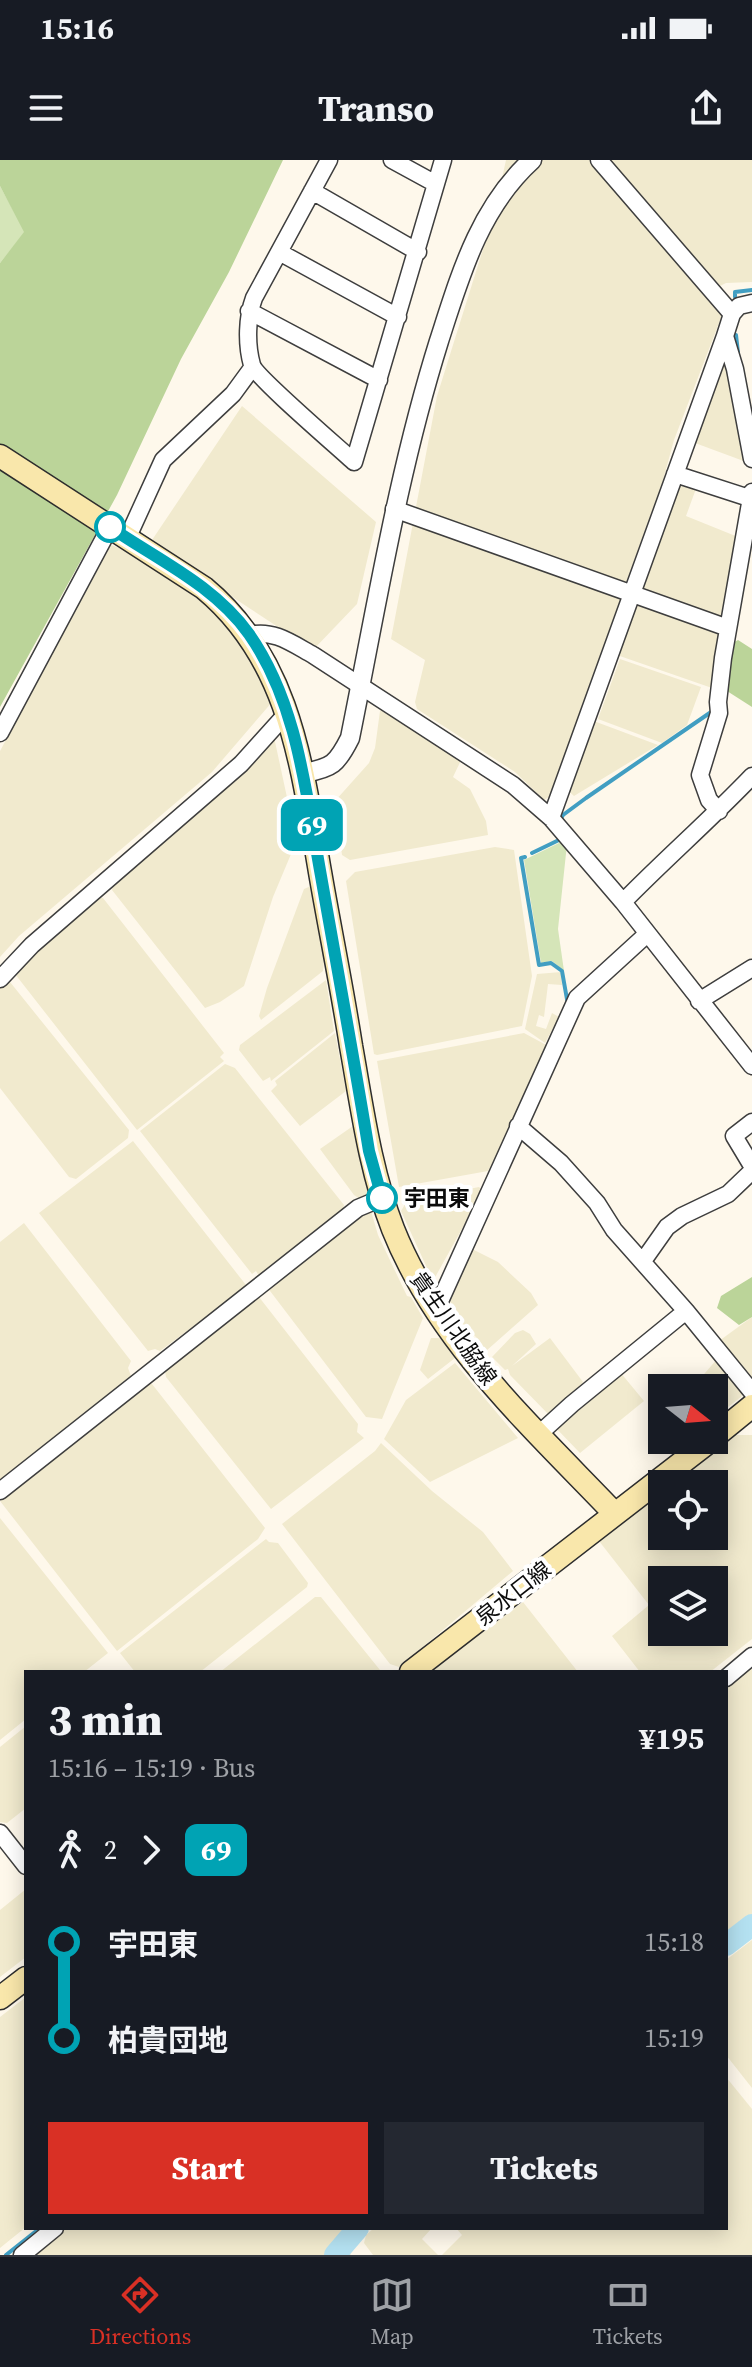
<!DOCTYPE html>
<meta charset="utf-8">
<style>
body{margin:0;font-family:"Source Serif 4","Noto Sans JP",serif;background:#242831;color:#f1f3f6;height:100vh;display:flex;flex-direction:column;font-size:30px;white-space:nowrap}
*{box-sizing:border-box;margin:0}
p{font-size:26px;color:#9ea1a6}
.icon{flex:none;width:44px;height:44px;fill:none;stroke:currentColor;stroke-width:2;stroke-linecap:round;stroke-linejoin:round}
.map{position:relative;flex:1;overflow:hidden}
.drawer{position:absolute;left:24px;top:1510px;width:704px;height:560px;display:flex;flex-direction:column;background:#171b24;border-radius:0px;box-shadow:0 4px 20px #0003}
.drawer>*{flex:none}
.badge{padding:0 16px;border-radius:12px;font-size:28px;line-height:52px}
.needle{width:52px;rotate:107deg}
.tools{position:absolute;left:648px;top:1214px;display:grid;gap:16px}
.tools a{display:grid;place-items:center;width:80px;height:80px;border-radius:0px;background:#171b24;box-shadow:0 4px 20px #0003;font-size:40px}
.map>.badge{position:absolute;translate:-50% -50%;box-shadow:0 0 0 4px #fff}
.legs{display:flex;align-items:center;gap:12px;height:88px;padding:0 24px;font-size:26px}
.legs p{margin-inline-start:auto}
.summary{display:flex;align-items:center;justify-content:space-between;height:136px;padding:0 24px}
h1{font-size:44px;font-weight:800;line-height:60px}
.cta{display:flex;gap:16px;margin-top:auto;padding:16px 24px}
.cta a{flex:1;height:92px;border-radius:0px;background:#d93025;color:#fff;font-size:32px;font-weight:800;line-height:92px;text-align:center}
.cta a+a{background:#242831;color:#f1f3f6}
ul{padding:0 24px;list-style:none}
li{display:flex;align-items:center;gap:28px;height:96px;font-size:30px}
li i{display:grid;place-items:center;width:12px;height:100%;margin:0 10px;background:currentColor}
li i::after{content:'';width:20px;height:20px;margin:-10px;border:6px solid;border-radius:50%;background:#171b24}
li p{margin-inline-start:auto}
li:first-child i{background:linear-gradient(#0000 50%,currentColor 0)}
li:last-child i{background:linear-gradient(currentColor 50%,#0000 0)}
.status{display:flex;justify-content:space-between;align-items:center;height:56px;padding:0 40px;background:#171b24;direction:ltr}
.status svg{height:22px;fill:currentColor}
header{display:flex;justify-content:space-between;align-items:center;height:104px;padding:0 24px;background:#171b24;font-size:36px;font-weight:800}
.tabs{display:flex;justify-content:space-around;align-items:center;height:112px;border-top:2px solid #363941;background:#171b24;font-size:22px;color:#9ea1a6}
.tabs a{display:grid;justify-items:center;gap:4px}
.tabs .on{color:#d93025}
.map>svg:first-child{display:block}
</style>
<div class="status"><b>15:16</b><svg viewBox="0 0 49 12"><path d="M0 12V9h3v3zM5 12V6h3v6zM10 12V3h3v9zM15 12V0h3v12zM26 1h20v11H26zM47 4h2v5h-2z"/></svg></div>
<header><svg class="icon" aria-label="menu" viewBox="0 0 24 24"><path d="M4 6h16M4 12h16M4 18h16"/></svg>Transo<svg class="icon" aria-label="share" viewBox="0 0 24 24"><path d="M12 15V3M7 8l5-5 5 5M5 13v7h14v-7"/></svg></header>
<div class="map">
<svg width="752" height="2095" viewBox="0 0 752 2095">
<rect width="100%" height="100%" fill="#fef8eb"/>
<path fill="#f1eace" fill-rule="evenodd" d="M 506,0 L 752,0 L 752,122 L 726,123 L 720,126 L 724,150 L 674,280 L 663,320 L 549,637 L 544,640 L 515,612 L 417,549 L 415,542 L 425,500 L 391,479 L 437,236 L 495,51 Z
M 725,202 L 731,203 L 749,303 L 695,283 Z
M 242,246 L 376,362 L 357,444 L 313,490 L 150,383 Z
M 681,322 L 697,326 L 686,356 L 738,377 L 726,458 L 720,461 L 641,429 Z
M 111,385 L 139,395 L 194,431 L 247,490 L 273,541 L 212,612 L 19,776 L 0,797 L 0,591 Z
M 635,443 L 717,470 L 722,476 L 712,528 L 614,494 Z
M 620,499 L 701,527 L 687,565 L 662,583 L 598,559 Z
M 383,550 L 463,596 L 453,617 L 470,629 L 486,661 L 488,675 L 350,700 L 342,695 L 335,641 L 369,603 L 375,588 L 380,551 Z
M 591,560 L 658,585 L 574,636 L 565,628 Z
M 274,577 L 288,642 L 294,642 L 299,667 L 299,675 L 273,737 L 244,826 L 220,842 L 205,848 L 112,730 L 114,720 L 190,660 L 239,616 Z
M 495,687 L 514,690 L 532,816 L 522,866 L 377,895 L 374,894 L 346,721 L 355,712 Z
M 311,726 L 324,800 L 323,811 L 261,860 L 259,856 L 267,828 L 304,729 Z
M 98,737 L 103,738 L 224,893 L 220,897 L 224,901 L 137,970 L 15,814 L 41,786 Z
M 561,812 L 562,825 L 548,824 L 544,857 L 539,855 L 536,866 L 546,869 L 552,853 L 559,857 L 545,883 L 525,869 L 537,814 Z
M 326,820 L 334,871 L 271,921 L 270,917 L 263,921 L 239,890 L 240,885 Z
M 10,822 L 129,970 L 128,978 L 76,1019 L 69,1017 L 0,928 L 0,827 Z
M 335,873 L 346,931 L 300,966 L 271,931 L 277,925 L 275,921 Z
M 524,873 L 548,886 L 531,918 L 502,987 L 488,1011 L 399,1027 L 377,901 Z
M 225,904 L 235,908 L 344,1045 L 343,1050 L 259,1116 L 256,1111 L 252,1114 L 140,971 Z
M 353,966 L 369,1035 L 360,1039 L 354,1035 L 320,989 Z
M 133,981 L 246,1125 L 242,1130 L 160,1191 L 155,1189 L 148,1191 L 39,1053 Z
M 479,1027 L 483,1031 L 433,1121 L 401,1051 L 407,1041 Z
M 371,1051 L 378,1075 L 407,1136 L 411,1137 L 423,1158 L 382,1259 L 366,1257 L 267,1127 L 356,1057 Z
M 24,1063 L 131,1201 L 128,1208 L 131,1216 L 0,1320 L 0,1082 Z
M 470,1088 L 498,1102 L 531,1133 L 538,1145 L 486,1191 L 475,1182 L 478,1179 L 464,1165 L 448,1138 Z
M 259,1137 L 358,1264 L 357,1272 L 364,1278 L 271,1349 L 166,1217 L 165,1211 Z
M 752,1157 L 752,1225 L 719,1181 Z
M 523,1170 L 530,1174 L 536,1184 L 512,1206 L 550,1178 L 583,1222 L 579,1229 L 551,1257 L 510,1215 L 508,1209 L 505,1210 L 492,1197 L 515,1173 Z
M 431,1178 L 440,1178 L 455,1198 L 428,1219 L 420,1210 Z
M 718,1198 L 744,1230 L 741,1237 L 714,1258 L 714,1228 L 692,1228 Z
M 455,1203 L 518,1278 L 430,1322 L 384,1279 L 406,1240 Z
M 620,1212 L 644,1241 L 580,1293 L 554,1266 Z
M 147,1223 L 152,1224 L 265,1368 L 258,1379 L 117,1491 L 0,1341 Z
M 733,1275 L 752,1275 L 752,1479 L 710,1512 L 640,1512 L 612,1476 L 649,1445 L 599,1381 L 662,1332 L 662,1376 L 714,1376 L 714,1324 L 672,1324 ZM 662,1420 L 714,1420 L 714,1472 L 662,1472 Z
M 381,1283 L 432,1331 L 483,1372 L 513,1411 L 399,1507 L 390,1504 L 282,1364 L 375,1291 Z
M 0,1358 L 108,1493 L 84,1512 L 26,1512 L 26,1559 L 0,1580 Z
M 266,1379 L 269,1382 L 278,1383 L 308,1423 L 307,1427 L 200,1512 L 135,1512 L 120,1493 Z
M 315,1437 L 321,1437 L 380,1510 L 378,1512 L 220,1512 Z
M 523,1442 L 578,1512 L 428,1512 Z
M 752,1506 L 752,1756 L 726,1776 L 726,1527 Z
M 26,1566 L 26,1648 L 7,1663 L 0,1662 L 0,1587 Z
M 26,1729 L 26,1797 L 0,1817 L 0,1750 Z
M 752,1780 L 752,1928 L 726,1895 L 726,1800 Z
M 26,1837 L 26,2067 L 0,2088 L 0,1857 Z
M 726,1917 L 752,1949 L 752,2095 L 442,2095 L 462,2075 L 456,2068 L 726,2068 Z
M 63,2068 L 352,2068 L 339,2080 L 351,2095 L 30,2095 Z
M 374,2068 L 432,2068 L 422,2079 L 438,2095 L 373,2095 L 364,2083 L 366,2075 Z"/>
<path fill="#d5e5b8" d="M 0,26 L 25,72 L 0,103 Z
M 561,682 L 567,684 L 558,769 L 564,811 L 552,801 L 541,803 L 524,700 Z"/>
<path fill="#bbd499" d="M 0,0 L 283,0 L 229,112 L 181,199 L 117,335 L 0,547 L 0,103 L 24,72 L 0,26 Z
M 738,480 L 752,489 L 752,547 L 727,531 L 733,483 Z
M 752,1117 L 752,1157 L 739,1165 L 717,1148 L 721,1136 Z"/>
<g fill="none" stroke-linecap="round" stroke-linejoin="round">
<path stroke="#419ec2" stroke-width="4" d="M 735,137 L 735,132 L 752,130
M 736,175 L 738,193
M 560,660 L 563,655 L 586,638 L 714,550
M 532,693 L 561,679
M 525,697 L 521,698 L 539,805 L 551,803 L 562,811 L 568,845
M 6,2095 L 40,2068"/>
<path stroke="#b4e1f1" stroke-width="22" d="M 726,1785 L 752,1765
M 335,2095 L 358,2068"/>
<g stroke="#3e3e3e" stroke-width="19">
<path id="minor" d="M 329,0 L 254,138 C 247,157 246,184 252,205 C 256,217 339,288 354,302 L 443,0
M 392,0 L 436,24
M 599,0 L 732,154
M 312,31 L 418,92
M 279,92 L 398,157
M 752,143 L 739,146 L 732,154 L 725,176 L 735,209 L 752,299
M 249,151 L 379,220
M 675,314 L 752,339
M 394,349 L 728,468
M 127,379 L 163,300 L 233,234 L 252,208
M 250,475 C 273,469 293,484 313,495 L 513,625 L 551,658 L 623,742 L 752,906
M 0,573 L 110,367
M 719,651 L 709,640 L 700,615 L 719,553 L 718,542 L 723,498 L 752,332
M 551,658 L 725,176
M 623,742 C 665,699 710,660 752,616
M 0,819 L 32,785 L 241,604 L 287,553
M 699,841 L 752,808
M 752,962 L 734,976 L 752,1006
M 518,966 L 561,1003 L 597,1043 L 614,1070 L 686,1151 L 752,1232
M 643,1101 L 667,1067 L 682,1056 L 728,1034 L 752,1011
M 436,1150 L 577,838 L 646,775
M 539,1274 L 572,1244 L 686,1151
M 0,1331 L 358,1048 L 382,1038
M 726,1518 L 752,1496
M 0,1673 L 26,1706
M 22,2095 L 55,2068"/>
</g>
<g stroke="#3e3e3e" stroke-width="21">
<path id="tertiary" d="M 304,613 C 332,608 337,604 350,578 C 377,444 398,312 439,181 C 460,116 479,48 532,0"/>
</g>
<g stroke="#2d2d2d" stroke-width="25">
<path id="secondary" d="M 0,296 L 204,428 C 291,500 302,608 320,712 C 330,770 342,828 351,886 C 362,947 370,1010 393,1069 C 438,1182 533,1268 615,1354
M 714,1277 L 752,1246
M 411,1512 L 711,1280
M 0,1838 L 26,1818"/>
</g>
<use href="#minor" stroke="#fff" stroke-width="16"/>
<use href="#tertiary" stroke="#fff" stroke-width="18"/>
<use href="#secondary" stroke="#f9e7ab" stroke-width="22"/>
</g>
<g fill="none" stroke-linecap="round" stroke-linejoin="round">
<g stroke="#fff" stroke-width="18">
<path id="line-1" d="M 110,367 C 158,400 214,425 249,474 C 298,544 306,634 321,716 C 337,807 354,899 369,991 L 382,1038"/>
</g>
<use href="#line-1" stroke="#00a3b4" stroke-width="12"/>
</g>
<g fill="#fff" stroke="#00a3b4" stroke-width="4">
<circle cx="110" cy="367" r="14"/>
<circle cx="382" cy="1038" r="14"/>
</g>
<g text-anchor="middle" stroke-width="8" stroke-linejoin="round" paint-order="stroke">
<g font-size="22" font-weight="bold" fill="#0b0b0b" stroke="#fff" text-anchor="start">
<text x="404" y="1046">宇田東</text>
</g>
<g font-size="22" fill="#0b0b0b" stroke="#fff">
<text transform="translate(454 1168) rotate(55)" y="8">貴生川北脇線</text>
<text transform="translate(513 1433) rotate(-38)" y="8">泉水口線</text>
</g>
</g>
</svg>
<div class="tools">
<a><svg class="needle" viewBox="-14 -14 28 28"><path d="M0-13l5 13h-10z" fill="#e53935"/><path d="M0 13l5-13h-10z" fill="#9ea1a6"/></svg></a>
<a><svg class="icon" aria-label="locate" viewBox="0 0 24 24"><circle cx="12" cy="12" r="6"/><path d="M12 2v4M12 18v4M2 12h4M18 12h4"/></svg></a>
<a><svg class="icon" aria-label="layers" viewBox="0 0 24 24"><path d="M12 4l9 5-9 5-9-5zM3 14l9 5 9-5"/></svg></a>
</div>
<b class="badge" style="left:312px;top:665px;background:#00a3b4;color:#fff">69</b>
<section class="drawer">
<div class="summary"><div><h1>3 min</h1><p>15:16 – 15:19 · Bus</p></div><b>¥195</b></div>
<div class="legs"><svg class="icon" aria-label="walk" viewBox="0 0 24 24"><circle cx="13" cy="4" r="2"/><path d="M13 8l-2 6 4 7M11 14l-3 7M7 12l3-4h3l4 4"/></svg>2<svg class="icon" aria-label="forward" viewBox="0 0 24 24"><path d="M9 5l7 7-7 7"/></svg><b class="badge" style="background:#00a3b4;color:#fff">69</b></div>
<ul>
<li><i style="color:#00a3b4"></i><b>宇田東</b><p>15:18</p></li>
<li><i style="color:#00a3b4"></i><b>柏貴団地</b><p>15:19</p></li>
</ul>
<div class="cta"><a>Start</a><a>Tickets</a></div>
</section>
</div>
<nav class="tabs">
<a class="on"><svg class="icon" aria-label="directions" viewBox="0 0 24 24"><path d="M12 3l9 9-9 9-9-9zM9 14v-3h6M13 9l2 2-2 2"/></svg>Directions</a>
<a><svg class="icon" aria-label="map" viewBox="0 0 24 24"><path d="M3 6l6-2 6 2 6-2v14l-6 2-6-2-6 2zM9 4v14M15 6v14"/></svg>Map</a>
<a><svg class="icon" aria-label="tickets" viewBox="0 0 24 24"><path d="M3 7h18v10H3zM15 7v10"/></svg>Tickets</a>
</nav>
